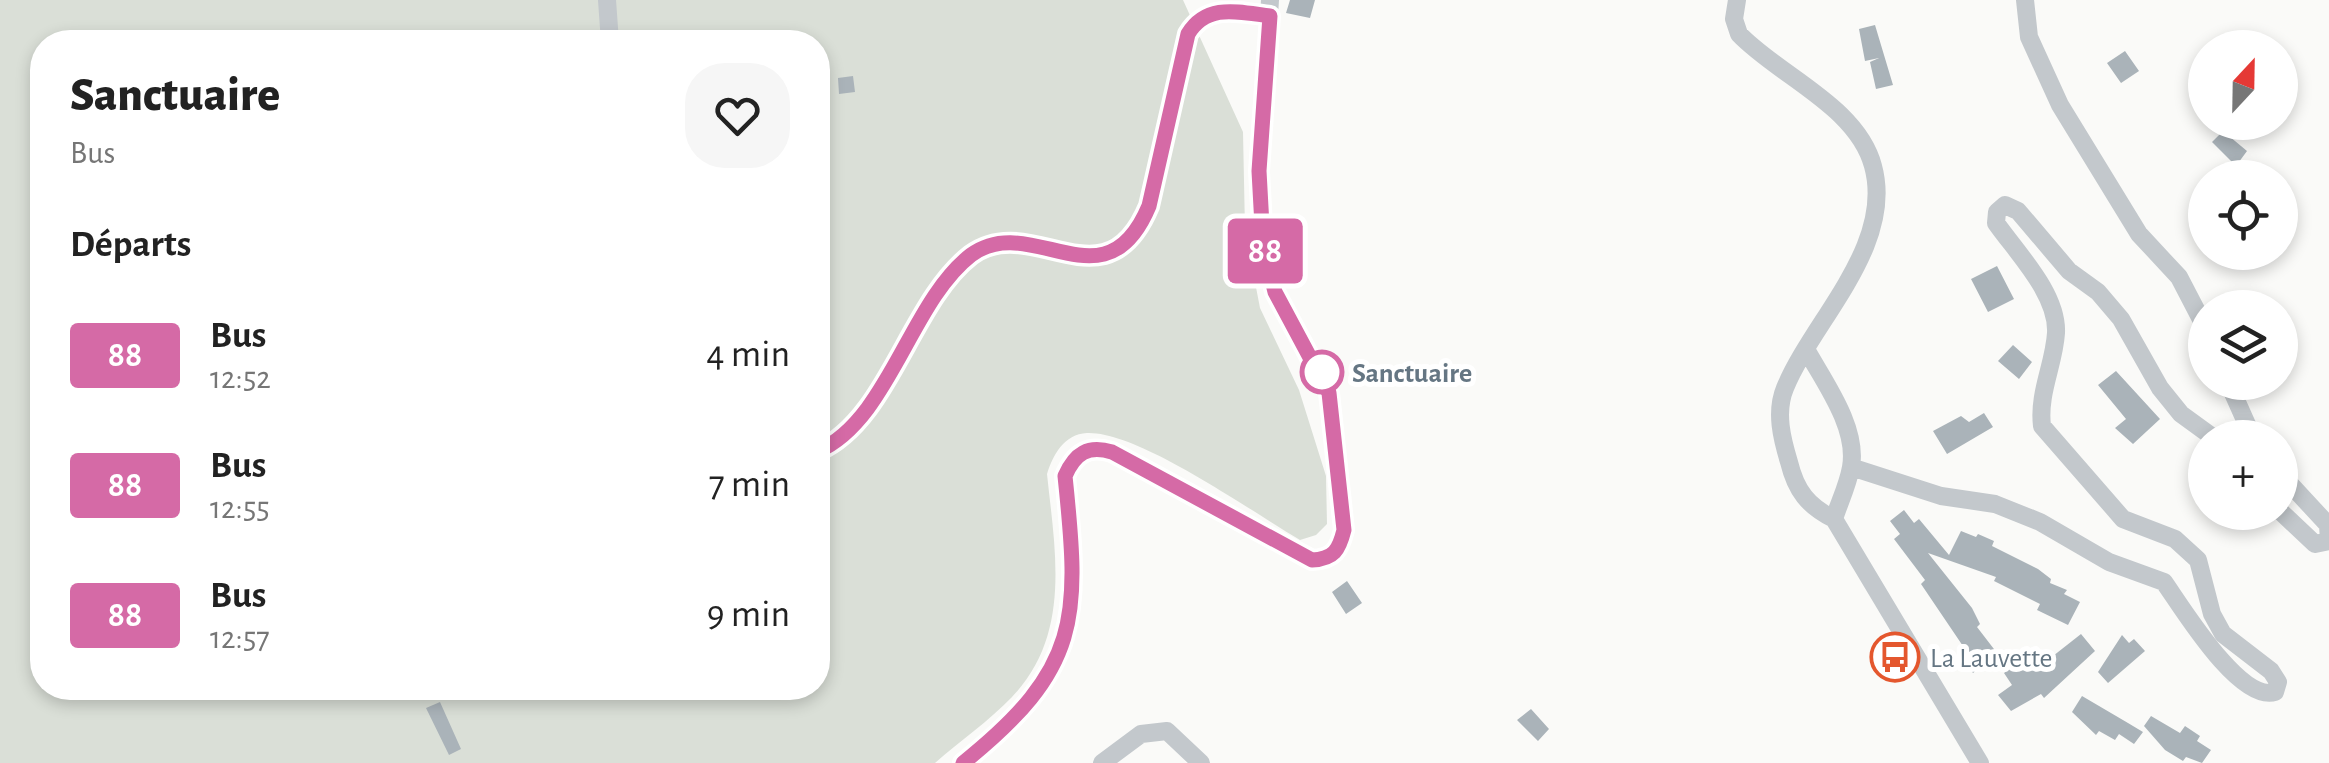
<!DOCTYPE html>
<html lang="fr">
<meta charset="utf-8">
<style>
body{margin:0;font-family:"Alegreya Sans",sans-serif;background:#f6f6f6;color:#222;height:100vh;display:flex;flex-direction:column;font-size:38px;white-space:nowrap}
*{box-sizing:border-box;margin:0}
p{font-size:32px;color:#767676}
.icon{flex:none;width:55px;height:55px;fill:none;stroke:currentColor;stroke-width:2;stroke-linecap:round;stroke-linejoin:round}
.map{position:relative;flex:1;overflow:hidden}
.sheet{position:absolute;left:30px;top:30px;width:800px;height:670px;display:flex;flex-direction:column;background:#fff;border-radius:40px;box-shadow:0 5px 15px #0003}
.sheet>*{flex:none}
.badge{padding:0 20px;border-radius:8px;font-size:35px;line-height:65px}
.needle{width:65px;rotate:22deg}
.tools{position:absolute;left:2188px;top:30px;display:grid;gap:20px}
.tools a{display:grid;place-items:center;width:110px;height:110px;border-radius:50%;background:#fff;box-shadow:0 5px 15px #0003;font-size:50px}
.map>.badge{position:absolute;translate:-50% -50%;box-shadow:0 0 0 5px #fff}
h2{padding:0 40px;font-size:38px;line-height:90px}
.round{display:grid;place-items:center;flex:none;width:105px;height:105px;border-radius:40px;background:#f6f6f6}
.headline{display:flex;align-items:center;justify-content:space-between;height:170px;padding:0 40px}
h1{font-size:48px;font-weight:800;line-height:75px}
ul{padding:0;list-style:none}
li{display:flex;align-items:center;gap:30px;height:130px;padding:0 40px}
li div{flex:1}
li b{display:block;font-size:38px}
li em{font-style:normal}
li .badge{min-width:110px;font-weight:700;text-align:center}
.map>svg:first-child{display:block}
</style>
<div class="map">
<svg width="2329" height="763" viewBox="0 0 2329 763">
<rect width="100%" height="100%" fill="#fafaf8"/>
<path fill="#dadfd7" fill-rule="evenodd" d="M 0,0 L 1183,0 L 1243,132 L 1245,230 L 1260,308 L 1299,390 L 1326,476 L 1327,524 L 1316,535 L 1300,540 C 1252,512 1139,431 1087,433 C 1064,434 1053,455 1047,474 C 1055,551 1072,634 1012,697 C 989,721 960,741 935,763 L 0,763 ZM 42,42 L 818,42 L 818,688 L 42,688 Z"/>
<path fill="#aab3b9" d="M 1290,0 L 1315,0 L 1310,18 L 1286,13 Z
M 1875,25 L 1893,85 L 1876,89 L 1870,62 L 1879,58 L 1865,61 L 1859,29 Z
M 2125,51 L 2139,71 L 2121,83 L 2107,63 Z
M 853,76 L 855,92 L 839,94 L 838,78 Z
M 2223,131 L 2247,151 L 2236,166 L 2212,142 Z
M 1997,266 L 2014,299 L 1988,312 L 1971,279 Z
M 2013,345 L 2032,362 L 2019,379 L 1998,361 Z
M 2116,371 L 2160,419 L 2133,444 L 2115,428 L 2126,419 L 2098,385 Z
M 1984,413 L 1993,427 L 1947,454 L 1933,431 L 1961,416 L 1969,422 Z
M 1904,510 L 1914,523 L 1919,519 L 1949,555 L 1961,531 L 1976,537 L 1978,534 L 1994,541 L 1992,546 L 2038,569 L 2051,579 L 2050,583 L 2067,590 L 2064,594 L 2080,602 L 2068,625 L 2037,610 L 2040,604 L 1994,581 L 1996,577 L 1928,553 L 1972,608 L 1980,624 L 1977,627 L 1997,653 L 1973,673 L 1963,659 L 1969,655 L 1921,584 L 1925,580 L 1894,539 L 1900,534 L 1890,521 Z
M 1347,581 L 1362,603 L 1346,614 L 1332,592 Z
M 2081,634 L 2095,651 L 2044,698 L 2041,694 L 2011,711 L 1998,695 L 2012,685 L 2004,673 L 2030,654 L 2035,660 L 2048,650 L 2053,656 Z
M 2122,635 L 2129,643 L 2134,639 L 2145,651 L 2108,683 L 2098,672 Z
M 2082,696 L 2128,723 L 2143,732 L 2134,744 L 2119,734 L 2115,740 L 2099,731 L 2096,735 L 2072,712 Z
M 440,702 L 461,749 L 449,755 L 426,708 Z
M 1531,709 L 1549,729 L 1538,741 L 1517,720 Z
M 2151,716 L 2180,733 L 2185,726 L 2200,736 L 2197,741 L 2211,750 L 2202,763 L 2186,757 L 2183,761 L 2165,750 L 2144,726 Z"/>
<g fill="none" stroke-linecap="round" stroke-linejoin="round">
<path stroke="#c3c8cc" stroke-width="18" d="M 607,0 L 610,42
M 1737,0 L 1734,19 L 1739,34 C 1779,76 1857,106 1873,166 C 1895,246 1813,320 1785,388 C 1775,412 1782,439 1789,462 C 1796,491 1808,506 1834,519 L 1980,763
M 2025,0 L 2029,37 L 2060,105 L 2139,234 L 2179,277 L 2205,327
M 1807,351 C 1825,383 1858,428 1851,467 C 1848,485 1839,503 1834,519
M 2228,382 L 2253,438
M 818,451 C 890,419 909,302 971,255 C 1032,210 1106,311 1149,206 L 1188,35 C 1207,3 1238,12 1271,16
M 1851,467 L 1941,496 L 1995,504 L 2040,522 L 2109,562 L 2164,582 C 2183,609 2240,703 2275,692 L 2278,682 L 2271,671 L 2223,634 L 2212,614 L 2198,560 L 2175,539 L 2123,519 L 2042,426 C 2038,393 2054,365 2056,333 C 2058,294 2017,253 1996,223 L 1997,212 L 2005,205 L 2018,211 L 2069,271 L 2098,292 L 2121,319 L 2160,388 L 2181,414 L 2214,438
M 2280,473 L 2328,525 L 2329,541 L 2315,544 L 2280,511
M 963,763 C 1080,668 1081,618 1065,476 C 1075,453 1088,445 1112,451 L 1312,560 C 1334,559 1339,550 1345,530 L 1329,393 L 1275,291 L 1263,244 L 1259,171 L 1270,0
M 1102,763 L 1141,734 L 1167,731 L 1201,763"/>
</g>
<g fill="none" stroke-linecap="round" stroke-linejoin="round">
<g stroke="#fff" stroke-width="22">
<path id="line" d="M 818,451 C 889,420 910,302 971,255 C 1032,210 1105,311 1149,206 L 1188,34 C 1207,3 1238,12 1270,16 L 1259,171 L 1263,244 L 1275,292 L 1329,393 L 1344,530 C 1339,550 1334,559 1312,560 L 1112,452 C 1088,445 1075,453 1065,476 C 1080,619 1081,668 963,763"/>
</g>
<use href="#line" stroke="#d56aa6" stroke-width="15"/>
</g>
<defs>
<g id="bus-ring" transform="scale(2.5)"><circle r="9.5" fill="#fff" stroke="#e4572e" stroke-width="1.5"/><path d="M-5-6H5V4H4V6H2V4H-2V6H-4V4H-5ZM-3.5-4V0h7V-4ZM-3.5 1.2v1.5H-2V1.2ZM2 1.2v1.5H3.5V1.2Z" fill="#e4572e"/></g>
</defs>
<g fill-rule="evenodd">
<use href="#bus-ring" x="1895" y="657"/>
</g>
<circle fill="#fff" stroke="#d56aa6" stroke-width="5" cx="1322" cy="372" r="20"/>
<g text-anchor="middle" stroke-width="10" stroke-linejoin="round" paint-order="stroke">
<g font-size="28" font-weight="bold" fill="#657683" stroke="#fff" text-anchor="start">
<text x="1352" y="382">Sanctuaire</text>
</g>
<g font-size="28" fill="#657683" stroke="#fff" text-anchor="start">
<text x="1930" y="667">La Lauvette</text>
</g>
</g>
</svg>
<div class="tools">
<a><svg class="needle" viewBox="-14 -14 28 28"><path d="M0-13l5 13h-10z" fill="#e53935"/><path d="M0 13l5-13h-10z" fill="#767676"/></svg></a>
<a><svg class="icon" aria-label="locate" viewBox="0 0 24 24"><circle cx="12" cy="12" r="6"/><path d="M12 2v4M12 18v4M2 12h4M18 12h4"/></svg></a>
<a><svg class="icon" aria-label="layers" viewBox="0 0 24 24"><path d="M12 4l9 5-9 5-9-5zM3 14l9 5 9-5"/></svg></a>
<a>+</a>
</div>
<b class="badge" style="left:1265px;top:251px;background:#d56aa6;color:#fff">88</b>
<section class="sheet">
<div class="headline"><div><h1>Sanctuaire</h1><p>Bus</p></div><a class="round"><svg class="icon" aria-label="heart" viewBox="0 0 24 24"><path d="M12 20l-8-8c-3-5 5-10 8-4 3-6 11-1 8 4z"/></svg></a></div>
<h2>Départs</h2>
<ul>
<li><span class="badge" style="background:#d56aa6;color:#fff">88</span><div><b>Bus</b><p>12:52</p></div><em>4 min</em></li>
<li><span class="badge" style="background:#d56aa6;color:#fff">88</span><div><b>Bus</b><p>12:55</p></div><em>7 min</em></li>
<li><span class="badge" style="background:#d56aa6;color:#fff">88</span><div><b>Bus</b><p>12:57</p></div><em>9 min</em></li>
</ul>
</section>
</div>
